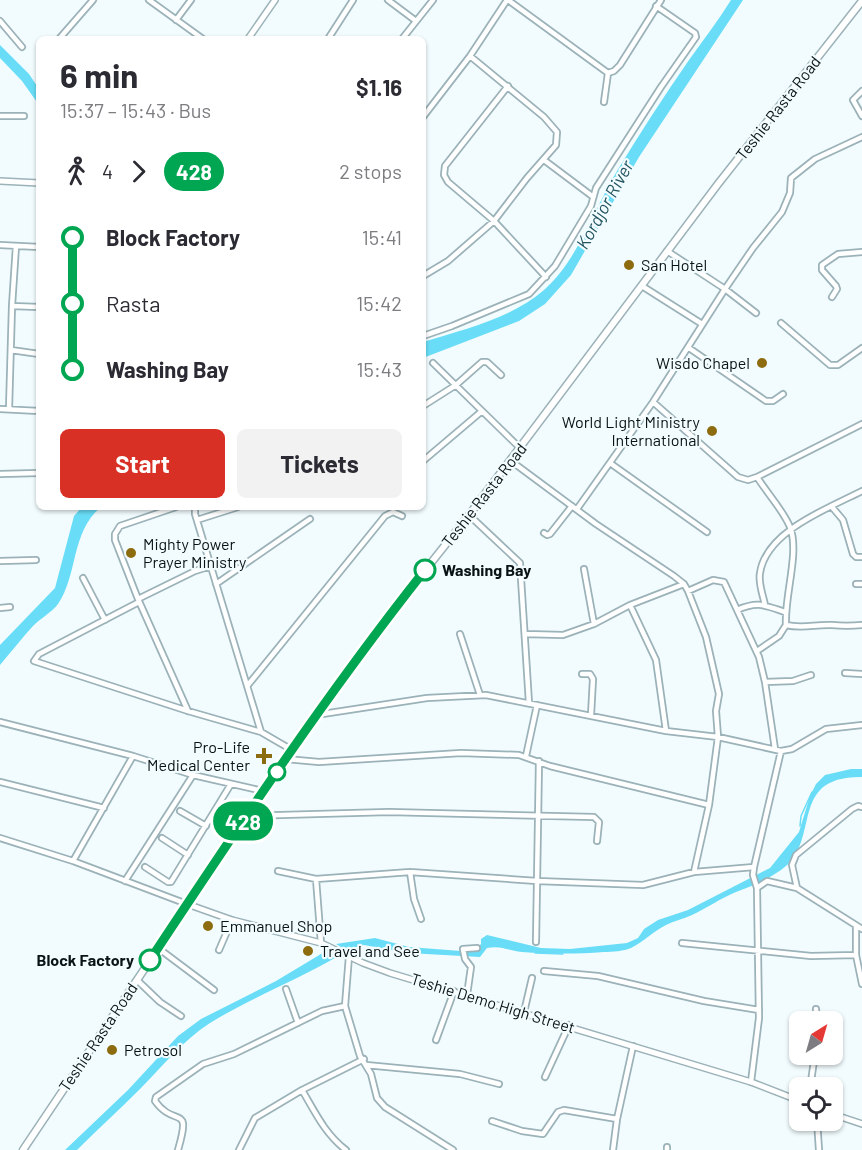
<!DOCTYPE html>
<meta charset="utf-8">
<style>
body{margin:0;font-family:Barlow,sans-serif;background:#f2f2f3;color:#2b2b33;height:100vh;display:flex;flex-direction:column;font-size:22px;white-space:nowrap}
*{box-sizing:border-box;margin:0}
p{font-size:20px;color:#7c7c81}
.icon{flex:none;width:33px;height:33px;fill:none;stroke:currentColor;stroke-width:2;stroke-linecap:round;stroke-linejoin:round}
.map{position:relative;flex:1;overflow:hidden}
.sheet{position:absolute;left:36px;top:36px;width:390px;height:474px;display:flex;flex-direction:column;background:#fff;border-radius:9px;box-shadow:0 2px 4px #0004}
.sheet>*{flex:none}
.badge{padding:0 12px;border-radius:20px;font-size:21px;line-height:39px}
.needle{width:39px;rotate:37deg}
.tools{position:absolute;left:789px;top:1011px;display:grid;gap:12px}
.tools a{display:grid;place-items:center;width:54px;height:54px;border-radius:9px;background:#fff;box-shadow:0 2px 4px #0004;font-size:30px}
.map>.badge{position:absolute;translate:-50% -50%;box-shadow:0 0 0 3px #fff}
.legs{display:flex;align-items:center;gap:9px;height:66px;padding:0 24px;font-size:20px}
.legs p{margin-inline-start:auto}
.headline{display:flex;align-items:center;justify-content:space-between;height:102px;padding:0 24px}
h1{font-size:33px;font-weight:700;line-height:45px}
.primary-button{display:flex;gap:12px;margin-top:auto;padding:12px 24px}
.primary-button a{flex:1;height:69px;border-radius:9px;background:#d93025;color:#fff;font-size:24px;font-weight:700;line-height:69px;text-align:center}
.primary-button a+a{background:#f2f2f3;color:#2b2b33}
ul{padding:0 24px;list-style:none}
li{display:flex;align-items:center;gap:21px;height:66px;font-size:22px}
li i{display:grid;place-items:center;width:9px;height:100%;margin:0 8px;background:currentColor}
li i::after{content:'';width:15px;height:15px;margin:-8px;border:4px solid;border-radius:50%;background:#fff}
li p{margin-inline-start:auto}
li:first-child i{background:linear-gradient(#0000 50%,currentColor 0)}
li:last-child i{background:linear-gradient(currentColor 50%,#0000 0)}
.map>svg:first-child{display:block}
</style>
<div class="map">
<svg width="862" height="1150" viewBox="0 0 862 1150">
<rect width="100%" height="100%" fill="#f2fcfe"/>
<path fill="#69ddf7" d="M 731,0 L 743,0 L 639,157 L 571,275 L 545,304 L 519,321 L 423,358 L 423,342 C 465,329 510,319 544,290 C 578,260 594,209 617,171 C 640,133 664,96 689,60 C 703,40 718,21 731,0 Z
M 0,45 L 29,74 L 39,89 L 39,105 L 22,81 L 0,58 Z
M 82,507 L 101,507 C 71,531 78,575 58,604 C 52,612 41,618 33,626 C 22,638 11,652 0,665 L 0,645 L 55,588 L 74,516 Z
M 851,769 L 862,769 L 862,777 C 786,776 823,842 781,870 C 765,881 754,885 736,892 C 721,898 707,908 692,915 C 683,919 674,921 666,925 C 654,931 643,942 631,948 C 624,951 612,952 604,952 C 577,954 550,954 522,952 C 508,951 502,945 487,948 L 480,957 L 408,953 L 364,945 L 346,950 L 336,944 L 375,938 L 409,947 L 461,951 L 475,950 L 481,944 L 481,939 L 487,935 L 541,948 L 570,949 L 627,943 L 638,938 L 644,929 L 658,920 L 688,910 L 770,868 L 799,832 L 810,796 L 816,784 L 825,775 Z
M 331,948 L 340,955 C 298,980 252,997 210,1023 C 182,1041 163,1066 140,1089 C 119,1110 98,1129 77,1150 L 65,1150 L 128,1090 L 178,1036 L 201,1019 L 276,981 Z"/>
<g fill="none" stroke-linecap="round" stroke-linejoin="round">
<path stroke="#69ddf7" stroke-width="1.5" d="M 800,826 L 801,816 L 812,792
M 535,953 L 563,954"/>
<g stroke="#9bb2b8" stroke-width="8">
<path id="minor" d="M 149,0 L 203,39
M 388,0 L 416,21
M 508,0 L 608,73
M 176,20 L 191,0
M 0,21 L 22,47
M 59,39 L 93,0
M 328,39 L 353,0
M 402,39 L 433,0
M 608,73 L 614,71 L 620,65 L 661,0
M 508,86 L 445,166 L 444,175 L 448,182 L 494,221 L 546,277
M 862,91 L 853,100 L 862,116
M 604,102 L 608,73
M 0,116 L 24,116
M 423,117 L 470,56 L 507,0
M 544,160 L 592,196
M 0,245 L 39,247
M 667,251 L 725,289 L 756,313
M 423,276 L 448,261 L 494,221 L 527,178 L 556,145 L 557,132 L 544,117 L 470,56
M 642,286 L 702,324
M 832,297 L 837,289 L 836,286 L 822,270 L 822,265 L 838,254 L 862,252
M 12,306 L 39,307
M 781,323 L 830,365 L 838,365 L 862,348
M 423,336 L 452,326 L 529,294 L 555,266 L 591,206 L 596,188 L 661,87 L 696,37 L 695,33 L 656,6
M 689,348 L 766,401 L 773,401 L 783,394
M 11,350 L 39,354
M 433,363 L 520,448
M 653,402 L 738,477 L 748,480 L 757,477 L 862,424
M 423,406 L 456,385 L 482,362 L 487,362 L 501,375
M 0,409 L 39,411
M 9,409 L 12,306 L 16,246
M 423,461 L 482,411
M 511,461 L 596,524 L 674,576 L 684,584 L 688,591 L 713,580 L 724,582 L 759,657 L 765,682 L 775,749
M 610,463 L 707,532
M 0,474 L 39,473
M 757,477 C 767,493 783,510 790,527 C 800,552 784,597 786,625
M 176,507 L 120,526 L 115,534 L 115,540 L 138,599 L 188,711
M 195,507 L 195,514 L 261,732
M 832,507 L 843,520 L 853,554 L 856,557 L 862,557
M 577,509 L 653,402 L 725,289 L 753,248 L 782,212 L 790,193 L 791,178 L 815,159 L 862,137
M 469,515 L 520,563 L 529,703
M 197,520 L 238,507
M 544,533 L 547,535 L 550,534 L 572,506
M 0,561 L 36,560
M 584,569 L 594,624 L 630,605 L 656,660 L 666,731
M 83,578 L 105,620
M 216,584 L 310,519
M 856,584 L 862,584
M 688,591 L 706,637 L 719,694 L 716,711 L 718,737 L 709,805 L 694,872
M 138,599 L 195,571 L 211,566
M 139,602 L 39,654 L 34,661 L 188,711 L 261,732 L 292,750
M 630,605 L 684,584
M 765,605 C 763,595 758,583 760,573 C 766,531 829,508 862,491
M 0,608 L 10,607
M 737,610 C 758,601 764,605 785,612
M 460,634 L 480,695
M 525,634 L 563,635 L 594,624
M 757,651 L 779,636 L 786,625 C 803,629 816,624 832,625 C 842,626 851,626 862,625
M 845,673 L 862,674
M 582,674 L 590,674 L 593,679 L 591,715
M 765,682 L 793,681 L 811,675
M 248,685 L 385,516 L 393,512 L 402,516
M 316,715 L 427,698 L 486,695 L 666,731 L 718,737 L 781,751 L 792,749 L 826,729 L 862,725
M 0,722 L 133,756 L 193,775 L 263,791
M 526,756 L 537,705
M 286,759 L 319,762 L 461,753 L 519,755 L 550,766 L 709,805
M 0,782 L 104,808
M 180,811 L 206,826
M 247,816 L 389,812 L 594,817 L 599,822 L 597,841
M 0,838 L 73,861 L 187,904
M 162,838 L 188,855
M 73,861 L 133,756
M 145,867 L 168,882 L 171,882 L 231,784
M 278,871 L 316,879 L 410,872 L 537,881 L 643,885 L 694,872 L 754,867 L 781,751
M 410,872 L 414,899 L 421,919
M 316,879 L 321,943
M 125,881 L 193,775
M 757,888 L 767,881 L 797,888 L 862,929
M 797,888 L 792,865 L 796,855 L 852,809 L 858,806 L 862,807
M 856,926 L 856,955 L 862,984
M 536,942 L 539,761
M 682,943 L 811,956 L 856,955
M 158,948 L 214,990
M 219,950 L 232,920
M 349,956 L 345,1006 L 360,1056 L 371,1074 L 377,1098 L 385,1107 L 453,1150
M 544,971 L 598,976 L 704,1001 L 759,1010
M 137,980 L 160,1002 L 181,1016
M 286,989 L 298,1023
M 467,995 L 471,967 L 465,959 L 463,949 L 477,948
M 816,1009 L 817,1022
M 524,1012 L 532,978
M 436,1040 L 454,991
M 366,1065 L 460,1074 L 499,1084
M 545,1077 L 569,1025
M 751,1082 L 759,1018 L 757,888 L 753,875 L 754,867
M 810,1088 L 815,1054
M 302,1090 C 315,1112 325,1134 346,1150
M 817,1120 L 819,1150
M 492,1121 L 522,1131 L 543,1134 L 558,1112 L 564,1110 L 617,1119
M 667,1147 L 667,1150
M 178,1150 C 192,1102 175,1129 155,1101 L 156,1097 L 203,1064 L 234,1054 L 322,1011 L 345,1006
M 239,1150 L 255,1118 L 302,1090 L 364,1059
M 613,1150 L 617,1119 L 633,1046"/>
</g>
<g stroke="#9bb2b8" stroke-width="8">
<path id="tertiary" d="M 248,39 L 275,0
M 0,181 L 39,183
M 187,904 L 232,920 L 321,943 L 363,963 L 390,973 L 751,1082 L 800,1101
M 832,1114 L 862,1124"/>
</g>
<g stroke="#9bb2b8" stroke-width="9">
<path id="secondary" d="M 23,1150 L 247,816 L 377,631 L 469,515 L 718,184 L 862,1"/>
</g>
<use href="#minor" stroke="#fff" stroke-width="4.5"/>
<use href="#tertiary" stroke="#fff" stroke-width="5"/>
<use href="#secondary" stroke="#fff" stroke-width="6"/>
</g>
<g fill="none" stroke-linecap="round" stroke-linejoin="round">
<g stroke="#fff" stroke-width="14">
<path id="line-1" d="M 150,960 C 238,827 326,695 425,570"/>
</g>
<use href="#line-1" stroke="#00a651" stroke-width="9"/>
</g>
<g fill="#8c6c0e" stroke="#f2fcfe" stroke-width="2">
<circle cx="629" cy="265" r="6"/>
<circle cx="762" cy="363" r="6"/>
<circle cx="712" cy="431" r="6"/>
<circle cx="131" cy="553" r="6"/>
<path d="M261 747h6v6h6v6h-6v6h-6v-6h-6v-6h6z"/>
<circle cx="208" cy="926" r="6"/>
<circle cx="308" cy="951" r="6"/>
<circle cx="112" cy="1050" r="6"/>
</g>
<g fill="#fff" stroke="#00a651" stroke-width="3">
<circle cx="425" cy="570" r="10"/>
<circle cx="277" cy="772" r="8"/>
<circle cx="150" cy="960" r="10"/>
</g>
<g text-anchor="middle" stroke-width="4.5" stroke-linejoin="round" paint-order="stroke">
<g font-size="16" fill="#091214" stroke="#f2fcfe">
<text transform="translate(778 108) rotate(-52)" y="6">Teshie Rasta Road</text>
<text transform="translate(484 495) rotate(-52)" y="6">Teshie Rasta Road</text>
<text transform="translate(493 1003) rotate(17)" y="6">Teshie Demo High Street</text>
<text transform="translate(98 1037) rotate(-56)" y="6">Teshie Rasta Road</text>
</g>
<g font-size="16" fill="#091214" stroke="#f2fcfe" text-anchor="start">
<text x="641" y="271">San Hotel</text>
<text x="750" y="369" text-anchor="end">Wisdo Chapel</text>
<text x="700" y="428" text-anchor="end">World Light Ministry<tspan x="700" dy="18">International</tspan></text>
<text x="143" y="550">Mighty Power<tspan x="143" dy="18">Prayer Ministry</tspan></text>
<text x="250" y="753" text-anchor="end">Pro-Life<tspan x="250" dy="18">Medical Center</tspan></text>
<text x="220" y="932">Emmanuel Shop</text>
<text x="320" y="957">Travel and See</text>
<text x="124" y="1056">Petrosol</text>
</g>
<g font-size="16" font-weight="bold" fill="#091214" stroke="#f2fcfe" text-anchor="start">
<text x="442" y="576">Washing Bay</text>
<text x="134" y="966" text-anchor="end">Block Factory</text>
</g>
<g font-size="18" font-style="italic" fill="#245661" stroke="#f2fcfe">
<text transform="translate(605 205) rotate(-61)" y="6">Kordjor River</text>
</g>
</g>
</svg>
<div class="tools">
<a><svg class="needle" viewBox="-14 -14 28 28"><path d="M0-13l5 13h-10z" fill="#e53935"/><path d="M0 13l5-13h-10z" fill="#7c7c81"/></svg></a>
<a><svg class="icon" aria-label="locate" viewBox="0 0 24 24"><circle cx="12" cy="12" r="6"/><path d="M12 2v4M12 18v4M2 12h4M18 12h4"/></svg></a>
</div>
<b class="badge" style="left:243px;top:821px;background:#00a651;color:#fff">428</b>
<section class="sheet">
<div class="headline"><div><h1>6 min</h1><p>15:37 – 15:43 · Bus</p></div><b>$1.16</b></div>
<div class="legs"><svg class="icon" aria-label="walk" viewBox="0 0 24 24"><circle cx="13" cy="4" r="2"/><path d="M13 8l-2 6 4 7M11 14l-3 7M7 12l3-4h3l4 4"/></svg>4<svg class="icon" aria-label="forward" viewBox="0 0 24 24"><path d="M9 5l7 7-7 7"/></svg><b class="badge" style="background:#00a651;color:#fff">428</b><p>2 stops</p></div>
<ul>
<li><i style="color:#00a651"></i><b>Block Factory</b><p>15:41</p></li>
<li><i style="color:#00a651"></i><span>Rasta</span><p>15:42</p></li>
<li><i style="color:#00a651"></i><b>Washing Bay</b><p>15:43</p></li>
</ul>
<div class="primary-button"><a>Start</a><a>Tickets</a></div>
</section>
</div>
